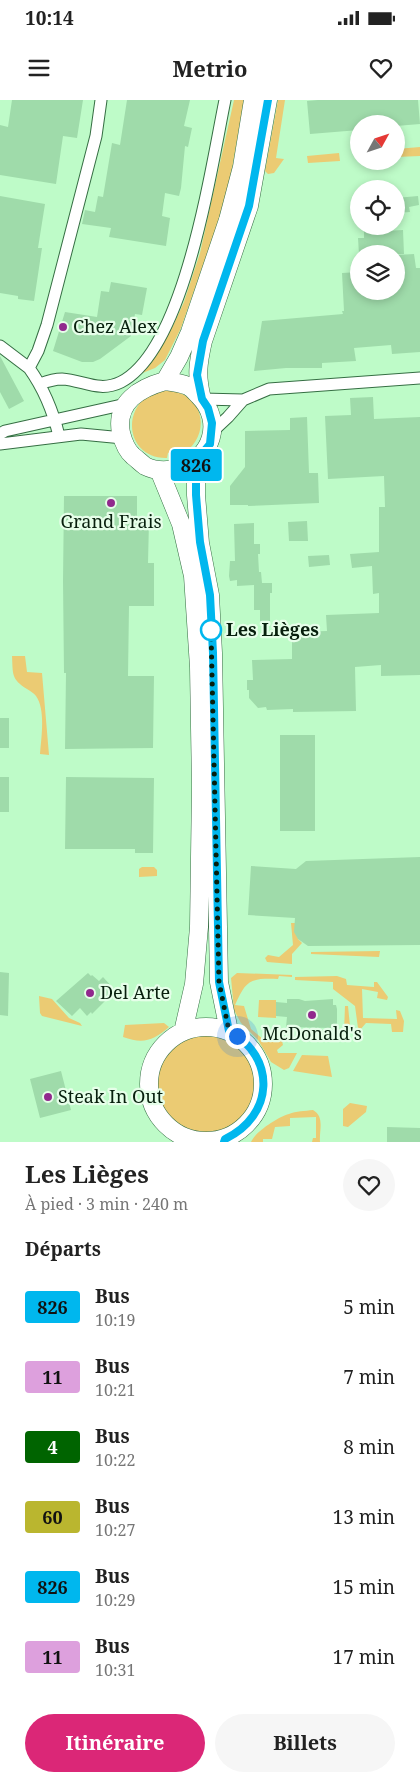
<!DOCTYPE html>
<html lang="fr">
<meta charset="utf-8">
<style>
body{margin:0;font-family:"Noto Serif",serif;background:#f6f6f6;color:#222;height:100vh;display:flex;flex-direction:column;font-size:19px;white-space:nowrap}
*{box-sizing:border-box;margin:0}
p{font-size:16px;color:#767676}
.icon{flex:none;width:28px;height:28px;fill:none;stroke:currentColor;stroke-width:2;stroke-linecap:round;stroke-linejoin:round}
.map{position:relative;height:1042px;overflow:hidden}
.drawer{display:flex;flex-direction:column;background:#fff;flex:1}
.drawer>*{flex:none}
.badge{padding:0 10px;border-radius:4px;font-size:18px;line-height:32px}
.needle{width:32px;rotate:50deg}
.tools{position:absolute;left:350px;top:15px;display:grid;gap:10px}
.tools a{display:grid;place-items:center;width:55px;height:55px;border-radius:50%;background:#fff;box-shadow:0 2px 8px #0003;font-size:25px}
.you{position:absolute;width:25px;height:25px;margin:-12px;border:4px solid #fff;border-radius:50%;background:#1a73e8;box-shadow:0 0 0 8px #1a73e833}
.map>.badge{position:absolute;translate:-50% -50%;box-shadow:0 0 0 2px #fff}
h2{padding:0 25px;font-size:19px;line-height:45px}
.round{display:grid;place-items:center;flex:none;width:52px;height:52px;border-radius:26px;background:#f6f6f6}
.overview{display:flex;align-items:center;justify-content:space-between;height:85px;padding:0 25px}
h1{font-size:24px;font-weight:700;line-height:38px}
.button{display:flex;gap:10px;margin-top:auto;padding:10px 25px}
.button a{flex:1;height:58px;border-radius:30px;background:#db2777;color:#fff;font-size:20px;font-weight:700;line-height:58px;text-align:center}
.button a+a{background:#f6f6f6;color:#222}
ul{padding:0;list-style:none}
li{display:flex;align-items:center;gap:15px;height:70px;padding:0 25px}
li div{flex:1}
li b{display:block;font-size:19px}
li em{font-style:normal}
li .badge{min-width:55px;font-weight:700;text-align:center}
.status{display:flex;justify-content:space-between;align-items:center;height:35px;padding:0 25px;background:#fff;direction:ltr}
.status svg{height:14px;fill:currentColor}
header{display:flex;justify-content:space-between;align-items:center;height:65px;padding:0 25px;background:#fff;font-size:22px;font-weight:700}
.map>svg:first-child{display:block}
</style>
<div class="status"><b>10:14</b><svg viewBox="0 0 49 12"><path d="M0 12V9h3v3zM5 12V6h3v6zM10 12V3h3v9zM15 12V0h3v12zM26 1h20v11H26zM47 4h2v5h-2z"/></svg></div>
<header><svg class="icon" aria-label="menu" viewBox="0 0 24 24"><path d="M4 6h16M4 12h16M4 18h16"/></svg>Metrio<svg class="icon" aria-label="heart" viewBox="0 0 24 24"><path d="M12 20l-8-8c-3-5 5-10 8-4 3-6 11-1 8 4z"/></svg></header>
<div class="map">
<svg width="420" height="1042" viewBox="0 0 420 1042">
<rect width="100%" height="100%" fill="#befbc8"/>
<path fill="#ebcb73" d="M 234,0 L 244,0 L 230,81 L 216,128 L 181,228 L 165,260 L 155,268 L 140,274 L 154,257 L 172,228 L 184,202 L 200,153 Z
M 278,0 L 285,0 L 276,58 L 284,59 L 274,73 L 268,74 L 265,71 Z
M 420,47 L 420,56 L 396,57 L 396,49 Z
M 339,53 L 340,61 L 308,63 L 307,56 Z
M 165,289 C 174,291 184,293 190,299 C 209,317 201,344 181,355 L 176,351 L 168,353 L 167,358 C 131,359 120,317 147,296 C 152,292 159,291 165,289 Z
M 12,556 L 25,556 L 27,572 L 42,573 L 49,655 L 40,654 C 41,639 46,610 36,596 C 34,593 30,591 27,589 C 11,579 13,574 12,556 Z
M 142,767 L 154,767 L 157,770 L 157,776 L 139,777 L 139,769 Z
M 291,823 L 295,823 L 298,839 L 302,843 L 292,854 L 292,864 L 267,862 L 265,858 L 268,855 L 279,857 L 293,845 Z
M 380,851 L 379,857 L 311,854 L 311,852 Z
M 237,873 L 292,875 L 292,877 L 279,876 L 278,879 C 250,878 246,880 235,905 L 244,906 L 251,929 L 264,940 L 282,941 L 283,945 L 277,950 L 278,953 L 297,953 L 289,968 L 284,970 L 271,962 L 258,940 L 241,923 L 234,910 L 231,878 Z
M 337,876 L 346,879 L 347,885 L 374,887 L 374,882 L 377,882 L 388,897 L 387,900 L 377,898 L 378,892 L 362,889 L 363,918 L 397,919 L 396,910 L 400,911 L 404,921 L 403,932 L 392,932 L 391,924 L 366,923 L 360,930 L 358,928 L 355,906 L 333,889 L 333,882 L 295,880 L 295,877 Z
M 39,896 L 52,899 L 69,918 L 80,923 L 82,926 L 42,916 L 40,913 Z
M 259,900 L 276,900 L 276,918 L 258,917 Z
M 345,906 L 348,906 L 350,926 L 348,936 L 337,940 L 308,938 L 307,936 L 316,933 L 340,934 L 344,932 Z
M 164,923 L 169,927 C 153,941 143,944 123,937 L 125,925 Z
M157 984a50 50 0 1 1 100 0a50 50 0 1 1-100 0Z
M 302,955 L 328,956 L 332,977 L 293,971 Z
M 350,1003 L 367,1006 L 366,1012 L 348,1027 L 343,1026 L 343,1009 Z
M 313,1010 C 325,1017 319,1030 320,1042 L 312,1042 L 313,1038 L 316,1038 L 316,1017 L 290,1018 L 290,1026 L 275,1027 L 272,1039 L 263,1039 L 263,1042 L 251,1042 C 255,1032 278,1017 289,1014 C 296,1011 305,1011 313,1010 Z"/>
<path fill="#9fdbaa" d="M 12,0 L 83,0 L 77,38 L 63,36 L 56,84 L 0,75 L 0,25 L 8,27 Z
M 127,0 L 190,0 L 184,26 L 192,28 L 188,47 L 185,46 L 181,88 L 179,96 L 165,93 L 162,116 L 170,118 L 166,146 L 109,137 L 111,128 L 82,124 L 85,110 L 95,112 L 98,96 L 103,97 L 112,43 L 120,45 Z
M 318,0 L 418,0 L 420,24 L 396,26 L 396,24 L 359,24 L 359,30 L 310,34 L 307,1 Z
M 0,96 L 45,104 L 38,148 L 42,148 L 34,201 L 18,199 L 18,196 L 0,193 Z
M 418,96 L 419,105 L 409,107 L 410,112 L 396,113 L 396,98 Z
M 386,126 L 386,131 L 403,130 L 404,154 L 359,154 L 358,138 L 364,138 L 364,127 Z
M 414,154 L 416,168 L 420,168 L 420,252 L 392,254 L 391,245 L 354,248 L 356,261 L 322,263 L 322,268 L 286,268 L 254,271 L 262,221 L 343,214 L 342,211 L 344,211 L 342,173 L 359,172 L 359,191 L 396,191 L 396,155 Z
M 111,182 L 147,188 L 142,215 L 135,214 L 131,236 L 100,259 L 93,262 L 82,262 L 53,251 L 65,212 L 97,217 L 101,191 L 109,192 Z
M 0,256 L 24,301 L 9,309 L 0,292 Z
M 373,297 L 374,319 L 420,317 L 420,575 L 381,576 L 381,565 L 355,567 L 356,611 L 293,612 L 293,609 L 267,610 L 266,607 L 258,608 L 249,598 L 249,590 L 247,590 L 247,580 L 253,580 L 252,560 L 292,559 L 292,532 L 327,531 L 326,515 L 379,513 L 379,493 L 373,494 L 372,466 L 352,468 L 350,454 L 379,452 L 379,407 L 385,407 L 384,376 L 328,379 L 325,316 L 351,315 L 350,298 Z
M 307,317 L 309,373 L 318,373 L 319,403 L 248,406 L 248,405 L 230,405 L 230,386 L 245,367 L 245,331 L 290,330 L 290,318 Z
M 64,396 L 137,396 L 137,421 L 149,421 L 148,463 L 154,463 L 154,506 L 129,506 L 128,576 L 154,576 L 153,648 L 65,649 L 66,573 L 64,573 L 63,481 Z
M 307,421 L 308,441 L 289,441 L 288,422 Z
M 254,423 L 254,444 L 260,444 L 260,454 L 258,454 L 259,472 L 261,472 L 262,483 L 272,483 L 272,493 L 270,493 L 270,522 L 260,523 L 260,510 L 254,510 L 254,485 L 237,486 L 237,480 L 230,481 L 229,476 L 230,461 L 235,461 L 234,424 Z
M 329,455 L 330,465 L 309,467 L 308,456 Z
M 0,618 L 9,618 L 9,648 L 0,648 Z
M 280,635 L 315,635 L 315,731 L 280,731 Z
M 0,677 L 9,677 L 9,712 L 0,712 Z
M 66,677 L 154,678 L 153,753 L 135,753 L 135,749 L 65,749 Z
M 420,757 L 420,845 L 308,846 L 298,839 L 294,832 L 295,818 L 248,815 L 251,766 L 296,769 L 306,761 Z
M 0,872 L 9,873 L 8,916 L 0,915 Z
M 88,873 L 91,876 L 92,875 L 99,881 L 103,877 L 114,889 L 110,893 L 112,894 L 92,914 L 91,912 L 87,916 L 80,908 L 72,916 L 56,901 Z
M 287,899 L 299,899 L 305,901 L 333,899 L 333,905 L 336,905 L 337,909 L 337,924 L 331,928 L 286,927 L 287,917 L 276,916 L 276,902 L 287,903 Z
M 61,971 L 71,1010 L 40,1018 L 30,979 Z
M 387,1027 L 420,1028 L 420,1042 L 387,1042 Z"/>
<g fill="none" stroke-linecap="round" stroke-linejoin="round">
<g stroke="#356e43" stroke-width="13">
<path id="minor" d="M 0,246 L 29,268
M 40,284 C 48,281 54,279 62,279 C 83,280 99,293 121,282 C 185,249 211,68 225,0
M 202,299 L 243,300 L 269,289 L 420,278
M 212,332 L 228,317 L 243,300
M 0,334 L 5,331 L 126,304
M 59,336 C 53,311 44,289 29,268 L 38,251 L 47,225 L 96,36 L 101,0
M 0,344 L 81,334 L 123,338"/>
</g>
<g stroke="#356e43" stroke-width="19">
<path id="primary" d="M 165,281 L 179,257 L 190,232 L 228,120 L 242,67 L 253,0
M 165,281 C 173,282 181,283 188,286 C 192,288 196,293 199,296 C 224,321 212,359 179,368 C 168,371 155,371 145,366 C 141,363 137,359 133,356 C 126,350 123,341 121,333 C 115,302 140,288 165,281 Z
M 202,299 C 196,276 198,263 203,241 L 249,106 L 268,0
M 196,361 L 196,395 L 200,443 L 210,495 L 213,553 L 219,882 L 229,931
M 159,370 L 181,424 L 193,476 L 199,567 L 201,687 L 199,827 L 194,884 L 183,932
M149 984a57 57 0 1 1 114 0a57 57 0 1 1-114 0Z"/>
</g>
<use href="#minor" stroke="#fff" stroke-width="11"/>
<use href="#primary" stroke="#fff" stroke-width="18"/>
</g>
<g fill="none" stroke-linecap="round" stroke-linejoin="round">
<g stroke="#fff" stroke-width="11">
<path id="line" d="M 224,1042 L 225,1039 C 274,1016 277,957 229,931 L 219,882 L 213,553 L 210,495 L 200,442 L 196,395 L 196,361 L 210,344 L 212,323 L 208,308 L 202,299 L 197,275 L 203,241 L 249,106 L 268,0"/>
</g>
<use href="#line" stroke="#00b7ee" stroke-width="8"/>
<path stroke="#071f0d" stroke-width="5" stroke-dasharray="0 9" d="M 211,530 L 219,882 L 229,931 L 237,936"/>
</g>
<g fill="#91298d" stroke="#e6fee9" stroke-width="2">
<circle cx="63" cy="227" r="5"/>
<circle cx="111" cy="403" r="5"/>
<circle cx="90" cy="893" r="5"/>
<circle cx="312" cy="915" r="5"/>
<circle cx="48" cy="997" r="5"/>
</g>
<circle fill="#fff" stroke="#00b7ee" stroke-width="2.5" cx="211" cy="530" r="10"/>
<g text-anchor="middle" stroke-width="4.5" stroke-linejoin="round" paint-order="stroke">
<g font-size="18" fill="#071f0d" stroke="#e6fee9" text-anchor="start">
<text x="73" y="233">Chez Alex</text>
<text x="111" y="428" text-anchor="middle">Grand Frais</text>
<text x="100" y="899">Del Arte</text>
<text x="312" y="940" text-anchor="middle">McDonald's</text>
<text x="58" y="1003">Steak In Out</text>
</g>
<g font-size="18" font-weight="bold" fill="#071f0d" stroke="#e6fee9" text-anchor="start">
<text x="226" y="536">Les Lièges</text>
</g>
</g>
</svg>
<div class="tools">
<a><svg class="needle" viewBox="-14 -14 28 28"><path d="M0-13l5 13h-10z" fill="#e53935"/><path d="M0 13l5-13h-10z" fill="#767676"/></svg></a>
<a><svg class="icon" aria-label="locate" viewBox="0 0 24 24"><circle cx="12" cy="12" r="6"/><path d="M12 2v4M12 18v4M2 12h4M18 12h4"/></svg></a>
<a><svg class="icon" aria-label="layers" viewBox="0 0 24 24"><path d="M12 4l9 5-9 5-9-5zM3 14l9 5 9-5"/></svg></a>
</div>
<div class="you" style="left:237px;top:936px"></div>
<b class="badge" style="left:196px;top:365px;background:#00b7ee;color:#111">826</b>
</div>
<section class="drawer">
<div class="overview"><div><h1>Les Lièges</h1><p>À pied · 3 min · 240 m</p></div><a class="round"><svg class="icon" aria-label="heart" viewBox="0 0 24 24"><path d="M12 20l-8-8c-3-5 5-10 8-4 3-6 11-1 8 4z"/></svg></a></div>
<h2>Départs</h2>
<ul>
<li><span class="badge" style="background:#00b7ee;color:#111">826</span><div><b>Bus</b><p>10:19</p></div><em>5 min</em></li>
<li><span class="badge" style="background:#dda0dd;color:#111">11</span><div><b>Bus</b><p>10:21</p></div><em>7 min</em></li>
<li><span class="badge" style="background:#006400;color:#fff">4</span><div><b>Bus</b><p>10:22</p></div><em>8 min</em></li>
<li><span class="badge" style="background:#bab62f;color:#111">60</span><div><b>Bus</b><p>10:27</p></div><em>13 min</em></li>
<li><span class="badge" style="background:#00b7ee;color:#111">826</span><div><b>Bus</b><p>10:29</p></div><em>15 min</em></li>
<li><span class="badge" style="background:#dda0dd;color:#111">11</span><div><b>Bus</b><p>10:31</p></div><em>17 min</em></li>
</ul>
<div class="button"><a>Itinéraire</a><a>Billets</a></div>
</section>
